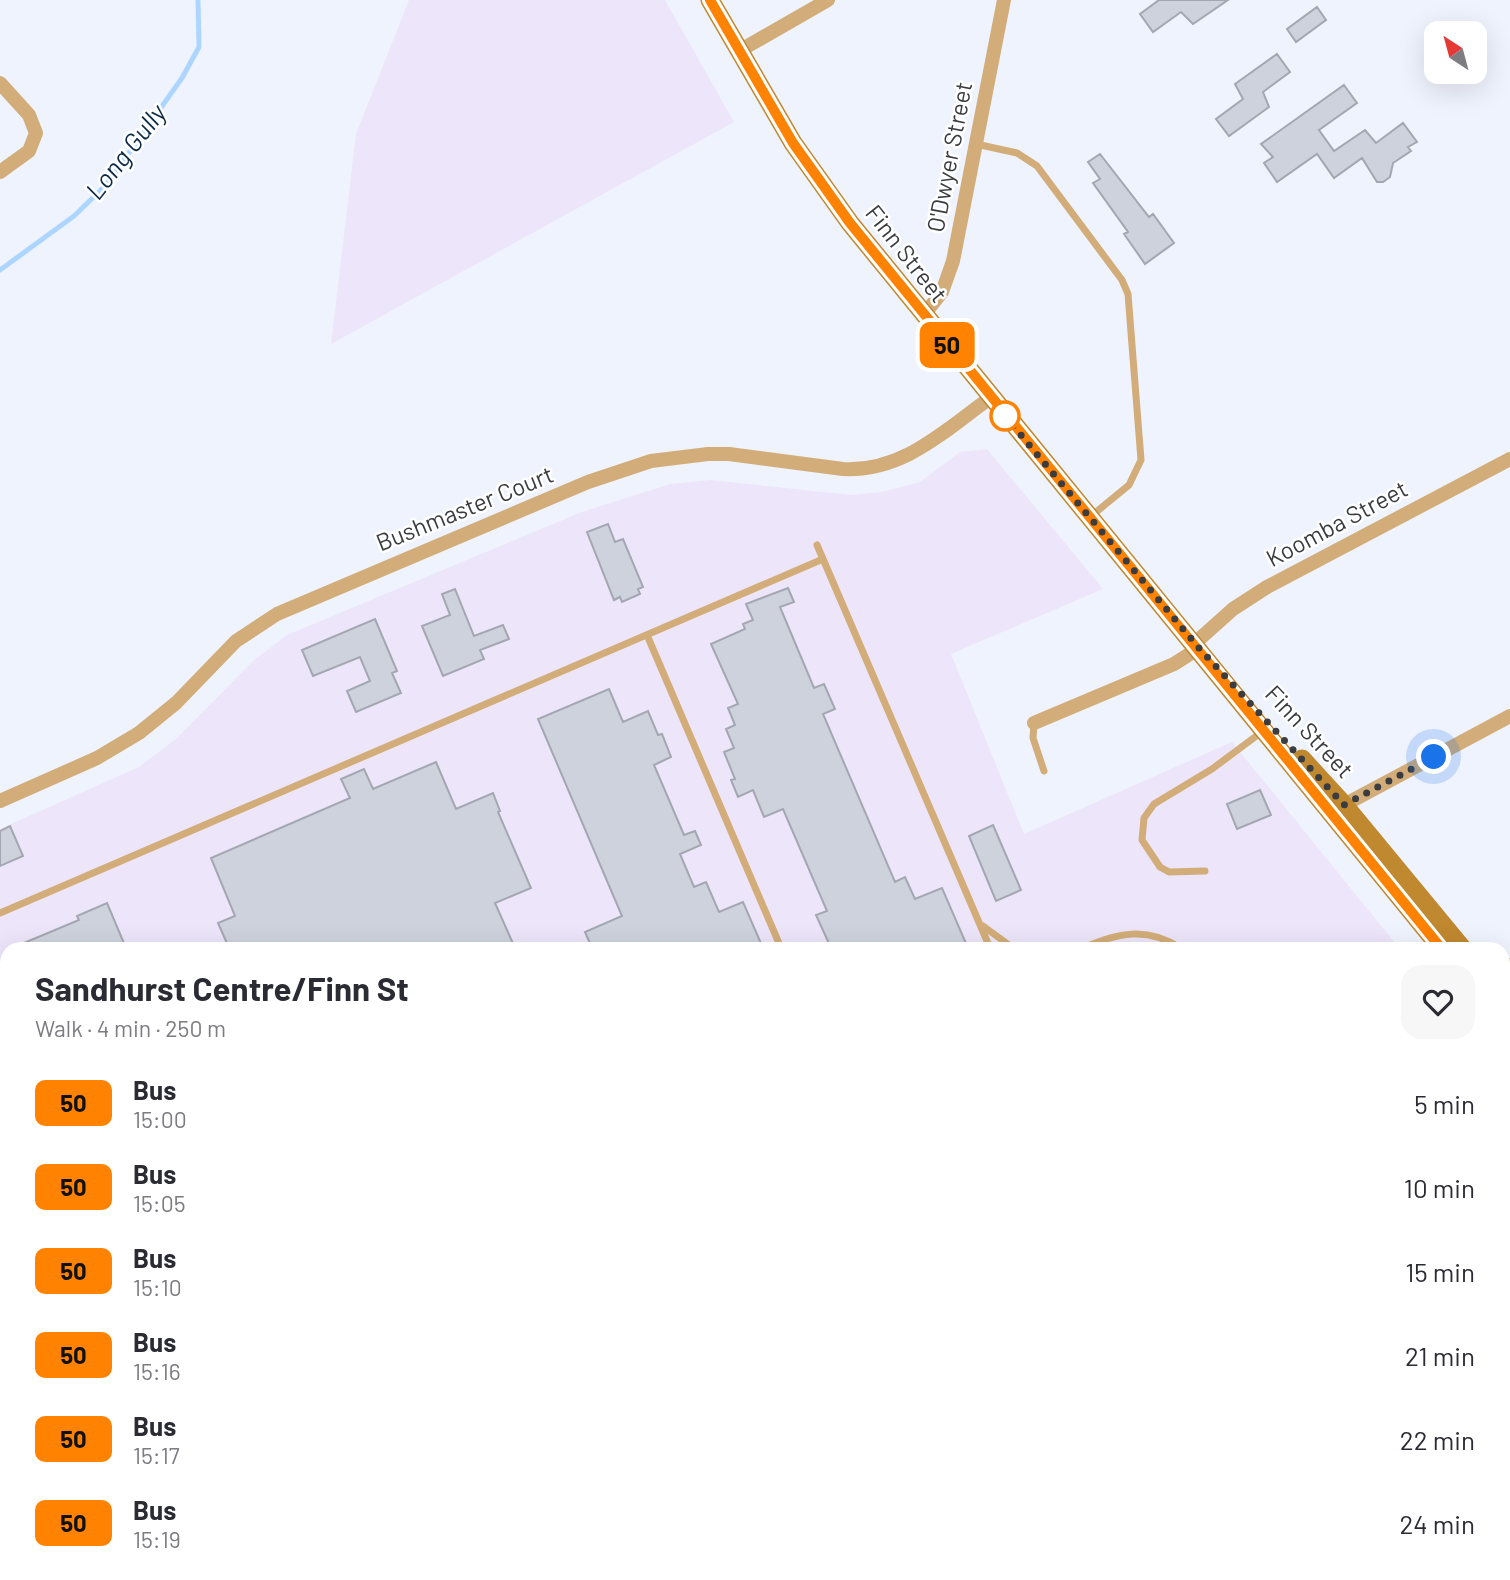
<!DOCTYPE html>
<meta charset="utf-8">
<style>
body{margin:0;font-family:Barlow,sans-serif;background:#f7f7f7;color:#2b2b33;height:100vh;display:flex;flex-direction:column;font-size:26px;white-space:nowrap}
*{box-sizing:border-box;margin:0}
p{font-size:23px;color:#7c7c81}
.icon{flex:none;width:38px;height:38px;fill:none;stroke:currentColor;stroke-width:2;stroke-linecap:round;stroke-linejoin:round}
.map{position:relative;flex:1;overflow:hidden}
.side{position:absolute;left:0px;top:942px;width:1510px;height:639px;display:flex;flex-direction:column;background:#fff;border-radius:21px 21px 0 0;box-shadow:0 7px 28px #0002}
.side>*{flex:none}
.badge{padding:0 14px;border-radius:10px;font-size:24px;line-height:46px}
.needle{width:46px;rotate:324deg}
.fabs{position:absolute;left:1424px;top:21px;display:grid;gap:14px}
.fabs a{display:grid;place-items:center;width:63px;height:63px;border-radius:14px;background:#fff;box-shadow:0 7px 28px #0002;font-size:35px}
.you{position:absolute;width:35px;height:35px;margin:-18px;border:5px solid #fff;border-radius:50%;background:#1a73e8;box-shadow:0 0 0 10px #1a73e833}
.map>.badge{position:absolute;translate:-50% -50%;box-shadow:0 0 0 4px #fff}
.round{display:grid;place-items:center;flex:none;width:74px;height:74px;border-radius:21px;background:#f7f7f7}
.headline{display:flex;align-items:center;justify-content:space-between;height:119px;padding:0 35px}
h1{font-size:33px;font-weight:700;line-height:52px}
ul{padding:0;list-style:none}
li{display:flex;align-items:center;gap:21px;height:84px;padding:0 35px}
li div{flex:1}
li b{display:block;font-size:26px}
li em{font-style:normal}
li .badge{min-width:77px;font-weight:700;text-align:center}
.map>svg:first-child{display:block}
</style>
<div class="map">
<svg width="1510" height="1580" viewBox="0 0 1510 1580">
<rect width="100%" height="100%" fill="#eff3fe"/>
<path fill="#ede5fa" d="M 409,0 L 665,0 L 734,122 L 331,344 L 356,134 Z
M 987,449 L 1103,589 L 951,654 L 1024,834 L 1232,742 L 1399,948 L 7,948 L 7,1573 L 329,1573 L 313,1580 L 0,1580 L 0,829 L 139,767 L 176,739 L 253,661 L 287,635 L 582,512 L 670,484 L 711,480 L 851,495 L 882,492 L 920,482 L 960,452 Z
M 1503,1081 L 1510,1102 L 1510,1234 L 1503,1230 Z"/>
<g fill="none" stroke-linecap="round" stroke-linejoin="round">
<path stroke="#acd6ff" stroke-width="5" d="M 0,270 L 74,216 L 106,185 L 182,78 L 199,47 L 198,0"/>
</g>
<path fill="#ced2dd" stroke="#a3a7b1" stroke-width="2" d="M 1159,0 L 1228,0 L 1193,24 L 1181,12 L 1153,32 L 1140,14 Z
M 1317,7 L 1326,20 L 1296,42 L 1287,29 Z
M 1277,54 L 1290,72 L 1263,92 L 1269,107 L 1229,136 L 1216,119 L 1243,99 L 1235,84 Z
M 1344,85 L 1357,103 L 1319,130 L 1334,151 L 1365,130 L 1376,143 L 1403,123 L 1417,142 L 1408,147 L 1411,151 L 1393,163 L 1390,177 L 1383,182 L 1377,182 L 1362,158 L 1334,178 L 1317,154 L 1277,182 L 1264,163 L 1273,157 L 1261,144 Z
M 1100,154 L 1149,217 L 1153,214 L 1174,243 L 1145,264 L 1124,234 L 1128,232 L 1093,183 L 1100,179 L 1088,162 Z
M 608,524 L 615,542 L 623,539 L 643,587 L 638,589 L 640,594 L 622,602 L 620,597 L 614,600 L 587,532 Z
M 788,588 L 794,602 L 780,607 L 814,688 L 824,684 L 835,709 L 823,714 L 895,882 L 905,877 L 915,899 L 942,888 L 968,948 L 831,948 L 816,915 L 827,911 L 783,809 L 764,817 L 753,790 L 738,797 L 731,780 L 735,779 L 724,752 L 734,748 L 726,729 L 735,725 L 728,708 L 738,704 L 711,644 L 745,629 L 743,624 L 753,620 L 746,604 Z
M 455,589 L 474,636 L 503,625 L 509,639 L 480,650 L 484,659 L 443,676 L 422,626 L 450,615 L 442,594 Z
M 375,619 L 397,671 L 392,673 L 401,693 L 356,712 L 347,691 L 370,681 L 360,657 L 313,676 L 302,650 Z
M 609,689 L 623,722 L 648,711 L 658,735 L 662,734 L 671,757 L 654,765 L 684,835 L 695,831 L 701,845 L 680,854 L 694,887 L 706,882 L 719,912 L 743,902 L 763,948 L 592,948 L 585,932 L 622,916 L 538,719 Z
M 436,762 L 456,809 L 493,793 L 500,811 L 498,812 L 531,888 L 495,903 L 515,948 L 229,948 L 218,923 L 235,916 L 211,858 L 350,798 L 341,779 L 364,769 L 373,789 Z
M 1260,790 L 1271,815 L 1237,829 L 1227,804 Z
M 993,825 L 1021,890 L 996,901 L 969,836 Z
M 10,826 L 23,856 L 0,866 L 0,831 Z
M 107,903 L 126,948 L 12,948 L 79,920 L 77,916 Z"/>
<g fill="none" stroke-linecap="round" stroke-linejoin="round">
<path stroke="#b0b3bc" stroke-width="2.5" stroke-dasharray="3.5 3.5" stroke-linecap="butt" d="M 1503,1522 L 1510,1525
M 590,1580 L 613,1573
M 632,1580 L 633,1573"/>
<path stroke="#d2ad79" stroke-width="7" d="M 976,144 L 1017,153 L 1037,166 L 1122,280 L 1128,294 L 1141,460 L 1129,485 L 1090,517
M 817,545 L 990,948
M 647,635 L 781,948
M 1034,723 L 1033,738 L 1044,771
M 1205,871 L 1169,872 L 1160,867 L 1142,840 L 1144,818 L 1154,804 L 1212,769 L 1263,731
M 0,913 L 823,559
M 983,926 L 1013,948
M 1083,948 C 1117,933 1147,926 1180,948
M 1503,1149 L 1510,1153
M 1503,1217 L 1510,1221
M 1503,1313 L 1510,1311"/>
<path stroke="#d2ad79" stroke-width="14" d="M 739,51 L 828,0
M 0,83 L 29,115 L 36,133 L 29,151 L 0,172
M 923,316 L 942,292 L 953,261 L 1004,0
M 1195,643 L 1233,609 L 1267,587 L 1510,459
M 1034,723 L 1174,664 L 1199,648
M 0,801 L 97,758 L 139,733 L 176,703 L 236,641 L 277,614 L 588,482 L 651,461 L 708,454 L 729,454 L 843,469 C 903,472 944,431 990,398
M 1344,805 L 1510,716
M 1503,969 L 1510,965"/>
<path stroke="#c0882f" stroke-width="19" d="M 710,0 L 793,143 L 850,223 L 1441,948
M 1302,759 L 1344,805 L 1462,948
M 1503,1000 L 1510,1010
M 1503,1027 L 1510,1037"/>
<g stroke="#585a60" stroke-width="8">
<path id="rail" d="M 1503,1495 L 1510,1496
M 443,1580 L 461,1573"/>
</g>
<use href="#rail" stroke="#fff" stroke-width="5" stroke-dasharray="16" stroke-linecap="butt"/>
</g>
<g fill="none" stroke-linecap="round" stroke-linejoin="round">
<g stroke="#fff" stroke-width="16">
<path id="line" d="M 710,0 L 793,143 L 850,223 L 1441,948"/>
</g>
<use href="#line" stroke="#ff8200" stroke-width="10"/>
<path stroke="#3a3c40" stroke-width="7" stroke-dasharray="0 12.6" d="M 1005,416 L 1199,648 L 1344,805 L 1434,757"/>
</g>
<circle fill="#fff" stroke="#ff8200" stroke-width="3.5" cx="1005" cy="416" r="14"/>
<g text-anchor="middle" stroke-width="5" stroke-linejoin="round" paint-order="stroke">
<g font-size="24" fill="#3a3c40" stroke="#fff">
<text transform="translate(950 157) rotate(-79)" y="8">O'Dwyer Street</text>
<text transform="translate(906 254) rotate(52)" y="8">Finn Street</text>
<text transform="translate(465 509) rotate(-22)" y="8">Bushmaster Court</text>
<text transform="translate(1337 524) rotate(-28)" y="8">Koomba Street</text>
<text transform="translate(1309 732) rotate(47)" y="8">Finn Street</text>
</g>
<g font-size="26" font-style="italic" fill="#0d2b46" stroke="#fff">
<text transform="translate(126 152) rotate(-52)" y="9">Long Gully</text>
</g>
</g>
</svg>
<div class="fabs">
<a><svg class="needle" viewBox="-14 -14 28 28"><path d="M0-13l5 13h-10z" fill="#e53935"/><path d="M0 13l5-13h-10z" fill="#7c7c81"/></svg></a>
</div>
<div class="you" style="left:1434px;top:757px"></div>
<b class="badge" style="left:947px;top:345px;background:#ff8200;color:#111">50</b>
<section class="side">
<div class="headline"><div><h1>Sandhurst Centre/Finn St</h1><p>Walk · 4 min · 250 m</p></div><a class="round"><svg class="icon" aria-label="heart" viewBox="0 0 24 24"><path d="M12 20l-8-8c-3-5 5-10 8-4 3-6 11-1 8 4z"/></svg></a></div>
<ul>
<li><span class="badge" style="background:#ff8200;color:#111">50</span><div><b>Bus</b><p>15:00</p></div><em>5 min</em></li>
<li><span class="badge" style="background:#ff8200;color:#111">50</span><div><b>Bus</b><p>15:05</p></div><em>10 min</em></li>
<li><span class="badge" style="background:#ff8200;color:#111">50</span><div><b>Bus</b><p>15:10</p></div><em>15 min</em></li>
<li><span class="badge" style="background:#ff8200;color:#111">50</span><div><b>Bus</b><p>15:16</p></div><em>21 min</em></li>
<li><span class="badge" style="background:#ff8200;color:#111">50</span><div><b>Bus</b><p>15:17</p></div><em>22 min</em></li>
<li><span class="badge" style="background:#ff8200;color:#111">50</span><div><b>Bus</b><p>15:19</p></div><em>24 min</em></li>
</ul>
</section>
</div>
